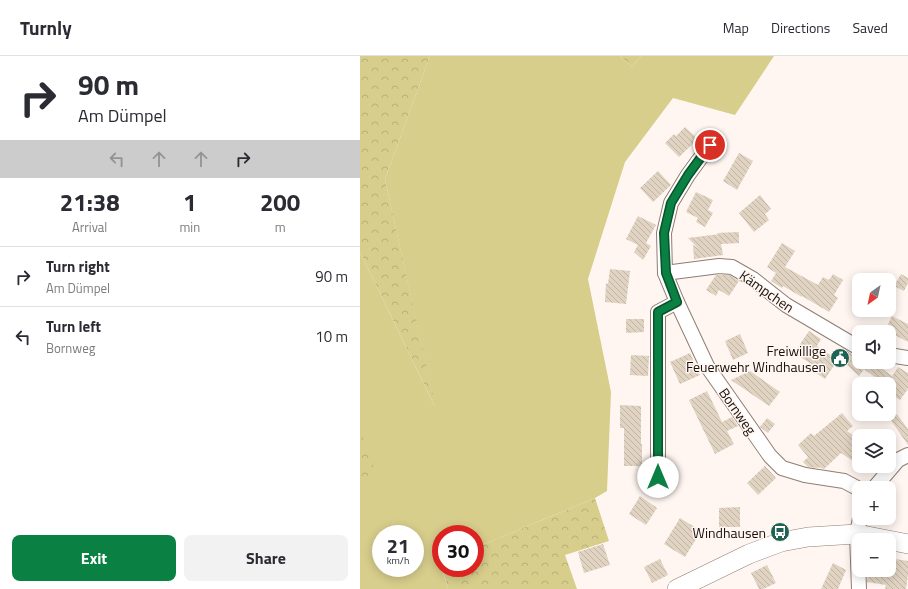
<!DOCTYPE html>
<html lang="en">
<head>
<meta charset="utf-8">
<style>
	body { margin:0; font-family:"Titillium Web",sans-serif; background:#f2f2f3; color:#2b2b33; height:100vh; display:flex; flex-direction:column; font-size:15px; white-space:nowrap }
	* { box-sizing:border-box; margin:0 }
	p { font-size:13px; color:#7c7c81 }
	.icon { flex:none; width:22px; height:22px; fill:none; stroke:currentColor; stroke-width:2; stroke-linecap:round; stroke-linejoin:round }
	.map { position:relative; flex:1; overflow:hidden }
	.details { display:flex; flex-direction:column; background:#fff; width:360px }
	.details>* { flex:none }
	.banner { background:#fff; color:#2b2b33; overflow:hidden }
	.needle { width:26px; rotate:213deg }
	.tools { position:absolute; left:492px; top:217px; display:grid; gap:8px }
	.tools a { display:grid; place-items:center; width:44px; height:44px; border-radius:8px; background:#fff; box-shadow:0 2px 10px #0003; font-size:20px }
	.speed { position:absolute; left:12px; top:469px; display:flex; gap:8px; font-size:20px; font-weight:700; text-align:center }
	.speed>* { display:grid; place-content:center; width:52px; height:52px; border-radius:50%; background:#fff; box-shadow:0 2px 10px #0003; line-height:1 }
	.speed small { font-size:10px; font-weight:400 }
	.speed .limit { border:6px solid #d22; background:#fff; color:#111 }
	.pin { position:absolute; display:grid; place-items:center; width:34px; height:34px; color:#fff; margin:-17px; border:2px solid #fff; border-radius:50%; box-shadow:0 1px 4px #0007 }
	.me { position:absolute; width:44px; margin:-22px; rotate:0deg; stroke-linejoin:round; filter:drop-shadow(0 0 3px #0008) }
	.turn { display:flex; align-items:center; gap:14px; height:84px; padding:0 12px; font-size:18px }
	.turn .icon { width:52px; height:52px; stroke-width:2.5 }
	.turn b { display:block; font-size:28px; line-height:34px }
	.lanes { display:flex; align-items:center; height:38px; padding:0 12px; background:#0003; justify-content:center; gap:20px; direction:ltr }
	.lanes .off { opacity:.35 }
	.eta { display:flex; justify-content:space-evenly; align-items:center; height:68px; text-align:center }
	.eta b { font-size:24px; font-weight:700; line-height:28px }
	.button { display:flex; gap:8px; margin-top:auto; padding:8px 12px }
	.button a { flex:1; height:46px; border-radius:8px; background:#0b8043; color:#fff; font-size:16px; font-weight:700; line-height:46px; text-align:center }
	.button a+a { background:#f2f2f3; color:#2b2b33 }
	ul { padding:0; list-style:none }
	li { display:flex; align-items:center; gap:12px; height:60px; padding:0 12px; border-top:1px solid #e1e1e2 }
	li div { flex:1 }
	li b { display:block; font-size:15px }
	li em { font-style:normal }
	header { display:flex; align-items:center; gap:24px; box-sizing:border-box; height:56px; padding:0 20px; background:#fff; border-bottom:1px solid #e1e1e2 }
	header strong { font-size:19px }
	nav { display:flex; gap:22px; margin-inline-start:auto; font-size:14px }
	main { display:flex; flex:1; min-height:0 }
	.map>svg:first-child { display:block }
	.green { fill:#d7ce8c; fill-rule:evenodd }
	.forest { fill:url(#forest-crowns) }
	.building { fill:url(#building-back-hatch) }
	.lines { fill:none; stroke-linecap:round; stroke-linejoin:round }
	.street-casing { stroke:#907d72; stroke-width:16 }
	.secondary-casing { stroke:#907d72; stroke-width:20 }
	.street { stroke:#fff; stroke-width:14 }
	.secondary { stroke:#fff; stroke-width:19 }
	.route-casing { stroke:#07532c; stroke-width:10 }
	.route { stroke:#0b8043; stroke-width:7 }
	.labels { text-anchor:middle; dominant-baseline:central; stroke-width:3; stroke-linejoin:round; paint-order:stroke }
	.street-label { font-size:14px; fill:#17100c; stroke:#fff6f1 }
	.poi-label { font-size:14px; fill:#17100c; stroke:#fff6f1; text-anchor:end }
</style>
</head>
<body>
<header>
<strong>Turnly</strong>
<nav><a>Map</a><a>Directions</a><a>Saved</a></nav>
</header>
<main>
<section class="details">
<div class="banner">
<div class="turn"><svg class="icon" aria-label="right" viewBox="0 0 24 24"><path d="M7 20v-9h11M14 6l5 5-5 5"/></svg><div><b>90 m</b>Am Dümpel</div></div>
<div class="lanes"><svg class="icon off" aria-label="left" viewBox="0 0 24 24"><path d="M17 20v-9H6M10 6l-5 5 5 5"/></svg><svg class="icon off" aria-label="ahead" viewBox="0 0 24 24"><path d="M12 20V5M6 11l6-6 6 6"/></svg><svg class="icon off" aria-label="ahead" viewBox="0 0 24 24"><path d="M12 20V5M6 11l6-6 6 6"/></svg><svg class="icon" aria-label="right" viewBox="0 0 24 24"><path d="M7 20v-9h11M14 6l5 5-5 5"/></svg></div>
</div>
<div class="eta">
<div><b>21:38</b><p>Arrival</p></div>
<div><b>1</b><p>min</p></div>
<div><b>200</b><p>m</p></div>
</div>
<ul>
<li><svg class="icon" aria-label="right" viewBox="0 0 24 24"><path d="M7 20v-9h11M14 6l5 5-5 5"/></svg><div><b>Turn right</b><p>Am Dümpel</p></div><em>90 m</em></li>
<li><svg class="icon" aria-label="left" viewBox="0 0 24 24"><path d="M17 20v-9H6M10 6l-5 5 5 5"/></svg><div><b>Turn left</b><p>Bornweg</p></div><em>10 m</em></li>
</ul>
<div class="button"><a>Exit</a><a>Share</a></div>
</section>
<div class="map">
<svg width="548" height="533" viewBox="0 0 548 533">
	<defs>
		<pattern id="forest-crowns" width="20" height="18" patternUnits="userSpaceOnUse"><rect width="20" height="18" fill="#d7ce8c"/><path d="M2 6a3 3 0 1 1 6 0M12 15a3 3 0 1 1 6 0" fill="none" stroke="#b8b078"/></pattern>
		<pattern id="building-back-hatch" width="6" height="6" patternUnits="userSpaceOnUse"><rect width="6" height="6" fill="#e1d3c1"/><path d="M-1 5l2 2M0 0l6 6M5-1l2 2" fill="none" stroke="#c0b4a5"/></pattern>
	</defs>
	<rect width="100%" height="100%" fill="#fff6f1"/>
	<path class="green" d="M70,0H260L272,11L281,0H414L375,59L313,42L265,106L228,223L251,336L247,435L235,442L115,492V478H81L80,507L88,533H0V196L75,351L25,123ZM21,478H55V512H21Z"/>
	<g class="forest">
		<path d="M0,0H70L25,123L76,353L0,196Z"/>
		<path d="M260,0H281L272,11Z"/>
		<path d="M2,378L16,417L0,424V379Z"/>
		<path d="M235,442L249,485L205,499L217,533H88L82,512H115V492Z"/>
	</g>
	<g class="building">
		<path d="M325,71L338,83L319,101L305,87L314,78L316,80Z"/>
		<path d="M379,97L393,105L377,134L363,125Z"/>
		<path d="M298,115L311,129L293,146L280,132Z"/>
		<path d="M336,136L353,144L348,154L353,157L345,171L336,166L338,162L326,156Z"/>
		<path d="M400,139L411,153L405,158L409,164L394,176L379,157Z"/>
		<path d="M278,160L296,169L286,187L291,190L283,204L274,196L278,189L266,183Z"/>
		<path d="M379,176V187L361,188L363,199L334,203L333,189L338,192L328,182L360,178L356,177Z"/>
		<path d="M422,187L435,195L425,211L458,229L463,221L469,224L473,218L483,224L474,239L478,242L469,256L442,240V241L423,230L422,232L411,225L416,217L407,211Z"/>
		<path d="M250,213L270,215L266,248L245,246L246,227L248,228Z"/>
		<path d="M541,218L548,222V227L544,235L534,230Z"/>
		<path d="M356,219H369L379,225L369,240L359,234L356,240L346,234Z"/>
		<path d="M532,260L548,268V286L525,274Z"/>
		<path d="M266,263H284V276L266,277Z"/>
		<path d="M449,275L461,283L457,290L475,302L483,292L499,303V306H513L532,320L538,311L548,317V333L540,344L529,337V328H524L504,313L499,320L486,308L484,311L477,305L465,323L456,317L459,313L434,297Z"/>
		<path d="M380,278L388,297L373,304L365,285Z"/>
		<path d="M330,297L340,319L320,328L310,306Z"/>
		<path d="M271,299L289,300L288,320L270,319Z"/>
		<path d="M390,315L420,336L409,350L371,324Z"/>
		<path d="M347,335L362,366L372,361L378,370L367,375L374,388L355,398L329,344Z"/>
		<path d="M260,349L281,350V388H282V410H264V372H260Z"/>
		<path d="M482,357L493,370L487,375L499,383V409L481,397L464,413L458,411L457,412L448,411L443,406L448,401L438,389L451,377L454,380Z"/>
		<path d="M537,358L548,373V389L530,363Z"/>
		<path d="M407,362L415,368L408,377L400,371Z"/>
		<path d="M405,410L416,422L398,439L387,427Z"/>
		<path d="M280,440L297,452L286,469L269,458Z"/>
		<path d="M380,451V471H359V452Z"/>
		<path d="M320,462L341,475L325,501L304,488Z"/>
		<path d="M243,488L250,509L224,517L218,496Z"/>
		<path d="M529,502L548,505V519L546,533H525L526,529L507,526L508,514H529Z"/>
		<path d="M300,503L308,519L292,527L284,511Z"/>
		<path d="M473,507L486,514L478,533H461Z"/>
		<path d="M407,509L416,527L403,533H399L391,517Z"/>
	</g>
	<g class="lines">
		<g class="street-casing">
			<g id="street">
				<path d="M350,89L328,119L311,147L304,177L305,217L317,246L347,310L410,400L422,412L445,419L484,425L499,433"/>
				<path d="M305,217L359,210L372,211L393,223L426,249L499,292"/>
				<path d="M529,299L548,302"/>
				<path d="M298,421V256L317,246"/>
				<path d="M514,432L538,404L548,399"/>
				<path d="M499,533L497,478L500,462"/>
			</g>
		</g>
		<g class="secondary-casing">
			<path id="secondary" d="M317,533L389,498L421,486L448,481L497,478L548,488"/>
		</g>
		<use href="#street" class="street"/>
		<use href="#secondary" class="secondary"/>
	</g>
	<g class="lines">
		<g class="route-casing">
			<path id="route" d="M298,421V256L317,246L306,217L304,177L311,147L328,119L350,89"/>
		</g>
		<use href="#route" class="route"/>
	</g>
	<defs>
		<g id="civic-disc" transform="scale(1)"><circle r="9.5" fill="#1f6354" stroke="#fff6f1"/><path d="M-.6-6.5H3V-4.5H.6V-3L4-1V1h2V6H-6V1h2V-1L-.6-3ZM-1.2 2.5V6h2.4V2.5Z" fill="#fff"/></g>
		<g id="bus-disc" transform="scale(1)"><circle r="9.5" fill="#1f6354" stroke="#fff6f1"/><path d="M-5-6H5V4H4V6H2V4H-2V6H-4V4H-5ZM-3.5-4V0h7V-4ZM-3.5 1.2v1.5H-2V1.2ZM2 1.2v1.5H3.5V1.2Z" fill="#fff"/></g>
	</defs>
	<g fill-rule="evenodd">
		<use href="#civic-disc" x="480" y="302"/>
		<use href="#bus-disc" x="420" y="476"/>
	</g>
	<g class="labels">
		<g class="street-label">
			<text transform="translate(407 235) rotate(35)">Kämpchen</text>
			<text transform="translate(378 355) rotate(55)">Bornweg</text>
		</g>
		<g class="poi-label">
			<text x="466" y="294">Freiwillige<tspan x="466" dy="16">Feuerwehr Windhausen</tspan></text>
			<text x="406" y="476">Windhausen</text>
		</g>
	</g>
</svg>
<div class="tools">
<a><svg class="needle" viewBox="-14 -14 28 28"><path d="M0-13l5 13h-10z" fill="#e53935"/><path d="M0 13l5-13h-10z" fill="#7c7c81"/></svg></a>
<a><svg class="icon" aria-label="sound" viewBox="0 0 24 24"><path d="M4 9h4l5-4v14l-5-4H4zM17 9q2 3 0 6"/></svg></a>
<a><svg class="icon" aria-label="search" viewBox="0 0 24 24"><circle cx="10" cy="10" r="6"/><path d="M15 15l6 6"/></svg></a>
<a><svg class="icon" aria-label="layers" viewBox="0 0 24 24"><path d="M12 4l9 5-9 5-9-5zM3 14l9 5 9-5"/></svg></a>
<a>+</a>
<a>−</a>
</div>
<div class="speed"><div>21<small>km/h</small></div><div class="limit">30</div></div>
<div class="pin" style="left:350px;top:89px;background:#d93025"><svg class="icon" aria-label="arrive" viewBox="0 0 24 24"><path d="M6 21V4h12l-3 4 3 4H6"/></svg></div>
<svg class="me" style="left:298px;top:421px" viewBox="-20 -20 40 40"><circle r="19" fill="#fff"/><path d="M0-13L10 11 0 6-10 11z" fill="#0b8043"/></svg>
</div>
</main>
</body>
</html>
